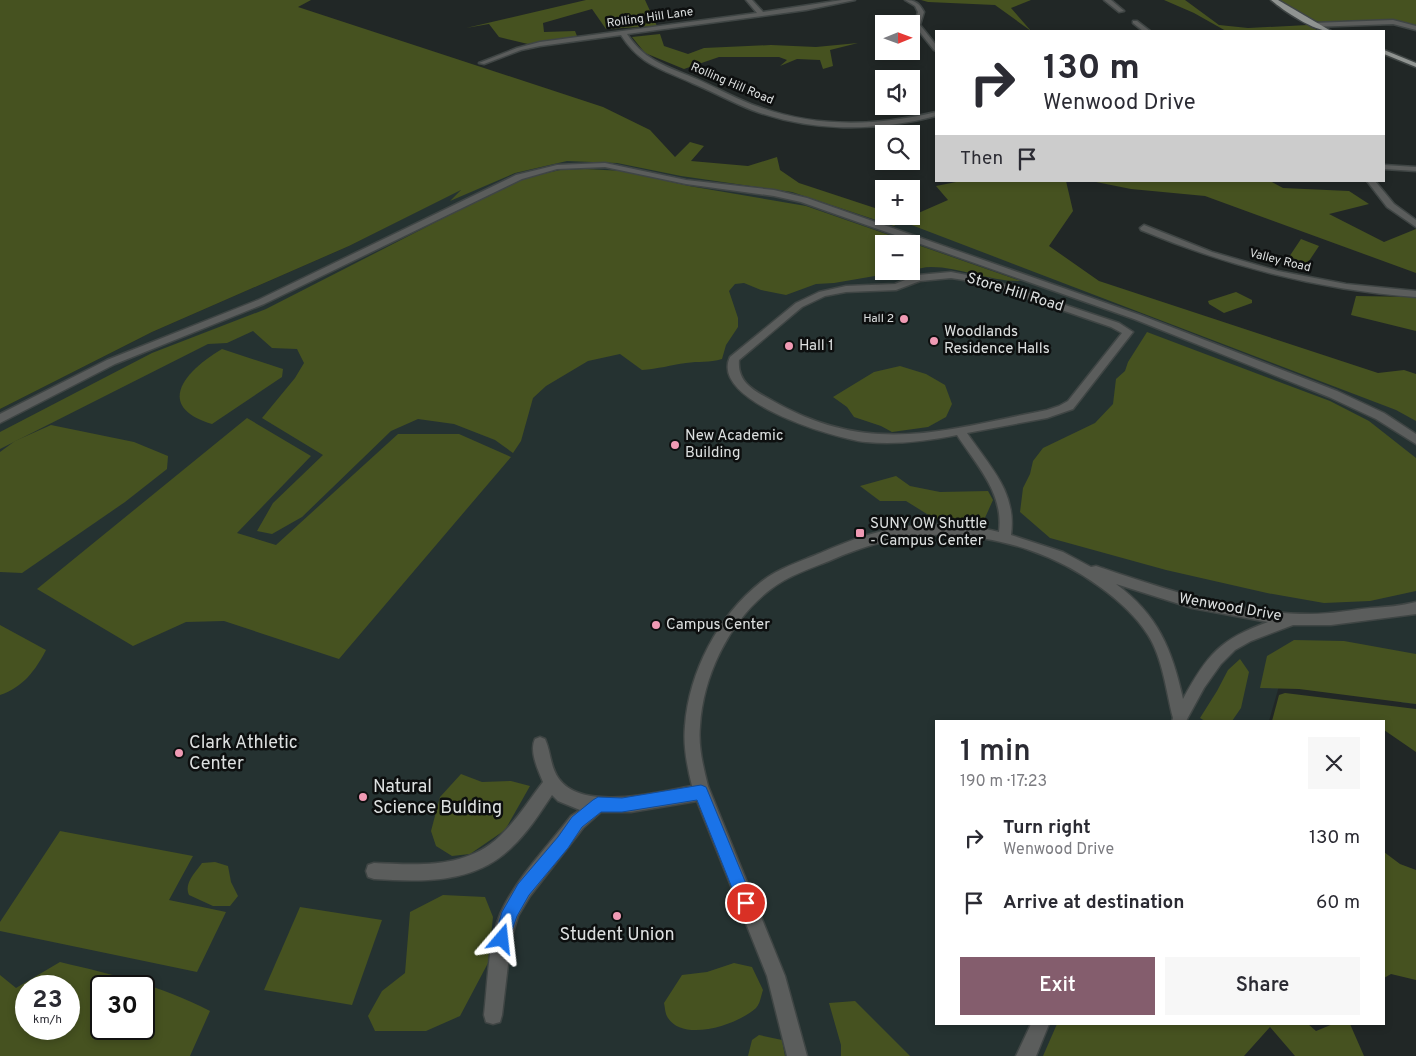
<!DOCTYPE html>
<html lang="en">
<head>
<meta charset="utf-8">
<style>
	body { margin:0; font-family:Overpass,sans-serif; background:#f7f7f7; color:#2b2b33; height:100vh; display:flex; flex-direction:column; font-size:19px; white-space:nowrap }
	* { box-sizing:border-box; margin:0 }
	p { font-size:16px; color:#7c7c81 }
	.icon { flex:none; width:28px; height:28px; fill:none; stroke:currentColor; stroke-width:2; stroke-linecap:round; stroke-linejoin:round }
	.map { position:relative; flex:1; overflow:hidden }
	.panel { position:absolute; left:935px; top:720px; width:450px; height:305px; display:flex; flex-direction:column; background:#fff; border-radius:0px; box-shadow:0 2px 8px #0003 }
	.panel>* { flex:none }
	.banner { position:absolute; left:935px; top:30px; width:450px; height:152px; border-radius:0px; box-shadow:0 2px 8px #0003; background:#fff; color:#2b2b33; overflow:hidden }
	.needle { width:32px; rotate:89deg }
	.fabs { position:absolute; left:875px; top:15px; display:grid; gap:10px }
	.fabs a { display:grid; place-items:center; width:45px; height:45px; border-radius:0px; background:#fff; box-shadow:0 2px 8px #0003; font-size:25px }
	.speed { position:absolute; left:15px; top:975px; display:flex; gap:10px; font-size:25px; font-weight:700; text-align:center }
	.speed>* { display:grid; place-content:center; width:65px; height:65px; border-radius:50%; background:#fff; box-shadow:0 2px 8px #0003; line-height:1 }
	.speed small { font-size:12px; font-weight:400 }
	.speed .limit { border:2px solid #111; border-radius:8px; background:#fff; color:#111 }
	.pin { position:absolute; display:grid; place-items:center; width:42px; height:42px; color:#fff; margin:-21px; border:2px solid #fff; border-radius:50%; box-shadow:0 1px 5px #0007 }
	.me { position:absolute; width:55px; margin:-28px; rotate:17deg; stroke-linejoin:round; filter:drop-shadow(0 0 4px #0008) }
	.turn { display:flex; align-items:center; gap:18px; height:105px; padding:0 25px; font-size:22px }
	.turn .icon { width:65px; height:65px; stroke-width:2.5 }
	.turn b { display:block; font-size:35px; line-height:42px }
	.then { display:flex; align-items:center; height:48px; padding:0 25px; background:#0003; gap:10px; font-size:19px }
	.round { display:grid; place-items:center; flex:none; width:52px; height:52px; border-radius:0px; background:#f7f7f7 }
	.head { display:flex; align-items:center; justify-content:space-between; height:85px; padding:0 25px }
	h1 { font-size:30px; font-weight:600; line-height:38px }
	.button { display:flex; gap:10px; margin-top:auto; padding:10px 25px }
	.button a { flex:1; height:58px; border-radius:0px; background:#845d6d; color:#fff; font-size:20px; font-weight:600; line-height:58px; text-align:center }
	.button a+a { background:#f7f7f7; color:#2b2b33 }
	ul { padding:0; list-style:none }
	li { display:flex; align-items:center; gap:15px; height:65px; padding:0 25px }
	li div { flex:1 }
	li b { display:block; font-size:19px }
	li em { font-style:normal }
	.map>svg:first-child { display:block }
	.built { fill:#253231; fill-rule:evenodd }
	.green { fill:#465220; fill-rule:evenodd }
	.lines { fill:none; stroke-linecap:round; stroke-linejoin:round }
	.minor-casing { stroke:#3f4544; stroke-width:3 }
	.major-casing { stroke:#3f4544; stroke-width:3 }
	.minor { fill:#5b5d5c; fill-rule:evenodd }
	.major { fill:#909491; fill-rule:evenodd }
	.route { fill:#1a73e8; stroke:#114b97 }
	.poi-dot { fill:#f09ab4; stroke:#0d0f0f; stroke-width:2 }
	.labels { text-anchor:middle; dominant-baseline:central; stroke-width:5; stroke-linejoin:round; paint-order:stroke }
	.far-street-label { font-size:12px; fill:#dde0e0; stroke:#0d0f0f }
	.far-poi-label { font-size:12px; fill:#dde0e0; stroke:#0d0f0f; text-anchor:end }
	.street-label { font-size:15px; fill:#dde0e0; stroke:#0d0f0f }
	.poi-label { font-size:15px; fill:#dde0e0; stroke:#0d0f0f; text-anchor:start }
	.near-poi-label { font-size:18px; fill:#dde0e0; stroke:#0d0f0f; text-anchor:start }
</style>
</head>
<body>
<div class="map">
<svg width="1416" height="1056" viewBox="0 0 1416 1056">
	<rect width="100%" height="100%" fill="#212726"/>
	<path class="built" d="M607,111L674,161L884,216H894L1416,392V704L1403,703L1288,655L1269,721H936V1024H1179L1169,1056H0V409L152,332L349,246L470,185ZM884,244H911V271H884ZM26,986H69V1029H26ZM101,986H144V1029H101Z"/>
	<g class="green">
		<path d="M0,0H311L298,7L603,107L650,130L675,157L690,142L704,146L691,161L748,166L777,157L780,170L799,183L884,211V216H900L907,218L948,200L936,186L961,181H1066L1073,211L1049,246L1099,281L1378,373L1404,370L1416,374V421L1396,410L901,221L894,226L792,192L681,176L617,163L567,161L515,173L450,201L461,190L349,246L152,332L0,409Z"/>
		<path d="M586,0H645L657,26L606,29L592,9L543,23L544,32L575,31L577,36L528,44L499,37L489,24L466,28Z"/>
		<path d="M921,0H1031L1011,8L1031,31L995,5L928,2Z"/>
		<path d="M1164,0H1185L1219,25L1248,28L1308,25L1317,30L1226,31L1194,13Z"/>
		<path d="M1280,0H1416V27C1384,17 1352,21 1319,22L1312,20Z"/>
		<path d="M660,34L664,46L688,54L704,48L771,45L816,47L858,43L830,50L833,66L823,69L820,60L797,59L780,66L787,60L779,57H719L684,69L645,53L632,37Z"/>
		<path d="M585,169L624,171L689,186L806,206L1021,281C990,282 961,267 931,267C924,267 918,269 911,270V244H884V271H904L834,283L816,284L786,295L761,290L744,283L735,284L729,291L738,318V327L726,345L722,359C709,363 699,361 686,363C671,365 658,369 642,370L620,354L588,361L546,386L533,398L521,441L513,453L495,440L454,424L418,419L391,431L302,517L272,534L257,531L273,503L323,455L262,418L295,378L304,363L297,349L272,348L253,331L227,343L208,344L0,449V432L152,353L266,309L520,179L560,170Z"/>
		<path d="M1091,181H1270L1283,188L1349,191L1369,204L1329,214L1384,242L1416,229V273L1205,196L1131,189Z"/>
		<path d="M1301,239L1319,246L1307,264L1289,257Z"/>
		<path d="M1236,292L1252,300V303L1224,313L1209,304L1208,301Z"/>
		<path d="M1356,296L1416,297V331L1351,315Z"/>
		<path d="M1147,332L1330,401L1369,421L1416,458V591L1370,601L1324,603L1267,593L1166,570L1050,538L1020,512L1023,488L1030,474L1033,461L1043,448L1095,423L1113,404L1116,379L1125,371L1128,362Z"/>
		<path d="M222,349L283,369L282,377L212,424C153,406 186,370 222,349Z"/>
		<path d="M900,366L926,374L945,385L952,404L946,417L928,427L892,432L881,426L854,417L847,407L833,397L874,372Z"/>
		<path d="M247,418L311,456L237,533L276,545L398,434H459L511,457L339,659L224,621L186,622L133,646L37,589Z"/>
		<path d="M51,425L134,442L168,456L167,469L125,502L22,573L0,572V452L15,441Z"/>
		<path d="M896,476L910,486L940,492L988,491L993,500L984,520L948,522L935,519L906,501H880L860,486Z"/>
		<path d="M0,625L46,650C35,671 23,687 0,695Z"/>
		<path d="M1294,640L1344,641L1416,654V704L1299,689L1260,688L1267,656Z"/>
		<path d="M1240,659L1249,672L1241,708L1232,721H1205L1200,718L1217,691L1228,670Z"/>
		<path d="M1285,693L1416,709V752L1384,730V721H1272L1279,695Z"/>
		<path d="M461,774L482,782L511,781L530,786L505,830L470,854L452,856L436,846L431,831L440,797Z"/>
		<path d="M60,831L193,856L169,900L226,912L197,972L0,931V922Z"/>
		<path d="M1384,852L1400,864L1416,870V980L1391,974L1384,978Z"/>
		<path d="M215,862L228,866L231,882L238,896L230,906H213L189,895C184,883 195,873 202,863Z"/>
		<path d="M443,895L485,897L493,917L488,963L460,1016L426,1031H375L368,1016L382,991L405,973L410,912Z"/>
		<path d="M300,907L382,920L352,1005L264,990Z"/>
		<path d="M60,962C114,975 160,985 210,1011L190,1056H0V975L16,988ZM26,986H69V1029H26ZM101,986H144V1029H101Z"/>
		<path d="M734,963L752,967L763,990C761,996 760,1004 756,1008C739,1024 684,1043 668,1018C665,1014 665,1007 664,1003L682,975L707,972Z"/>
		<path d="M855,1001L910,1056H841V1045L829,1003Z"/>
		<path d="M1057,1024H1308L1316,1031L1333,1024H1350L1364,1056H1295L1270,1027L1244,1056H1043Z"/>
		<path d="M759,1035L782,1040L785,1056H748L752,1040Z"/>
	</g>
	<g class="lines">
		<g class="minor-casing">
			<g id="minor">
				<path d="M746,0H752L763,12L842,0H855L806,10L627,34C646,63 670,67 699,80C719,89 738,100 759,107C816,128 878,126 936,112V116C875,132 811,132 752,110C731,102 712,91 692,83C662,69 640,65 621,35L540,46L521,50L484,64L479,63L517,48L540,42L757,13Z"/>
				<path d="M905,0C915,0 919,3 924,12L920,25L936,45V51L934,50L914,25L918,12L915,6Z"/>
				<path d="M1104,0H1111L1124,11L1119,12Z"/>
				<path d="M1393,20L1416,26V30L1393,24L1313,27L1310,25L1313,23Z"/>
				<path d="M1133,21H1137L1150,31H1143L1133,23Z"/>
				<path d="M605,163L686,180L774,190L807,198L1140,315L1337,391L1384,413L1416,434V444L1376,419L1329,397L1134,319L801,202L774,196L686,184L605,167L557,169L522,179L264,304L115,364L0,423V414L107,360L258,300L516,175L557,165Z"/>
				<path d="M1384,165L1416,167V171L1384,169Z"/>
				<path d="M1367,181H1375L1394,204L1416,220V227L1387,207Z"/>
				<path d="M1144,225L1212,252L1278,271L1346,284L1416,291V297C1320,290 1230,267 1141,230L1140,228Z"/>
				<path d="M951,272L988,279L1119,323L1133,332L1073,409L1047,418L967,433C990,467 1017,492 1011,535L1063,552L1091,567L1096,566C1165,589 1236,614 1310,614C1331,614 1351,610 1371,608C1386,607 1401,606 1416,602V614L1331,625H1293L1251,641L1235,650L1221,664L1204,688L1186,721H1172L1173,718C1166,691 1163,659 1148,635C1136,616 1118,600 1100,587C1057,555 1003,537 949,535C906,533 868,544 829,561C809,569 788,576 771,589C730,620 703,675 700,726C698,746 703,766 708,786L785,976L807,1056H787L767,976L697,801L631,812H601L583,828L530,896L518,916L511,939L502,1015L500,1022L493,1024L486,1022L484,1015C488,982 488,935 504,906C521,873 549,845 571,816L580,810L558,801L552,795C540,813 528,832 512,847C475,884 423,882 374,879L368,877L366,871L368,865L374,863C418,865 466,869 500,836C517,820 529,800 543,782C538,770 529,751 535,739L540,737L545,739C551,752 550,767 559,779C583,812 658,792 692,786C687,766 683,746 685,726C689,672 718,616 761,582C777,569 799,562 818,554C837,546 855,538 875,533C914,522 959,522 999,532C1004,493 977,466 957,435C927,441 896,445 866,442C836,439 709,401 730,357L796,303L819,292L846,286L895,284L918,275ZM951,278L983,283L1111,327L1122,333L1068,401L1059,406L1047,410C944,430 871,457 773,401C755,391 737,383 739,360L802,307L825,296L846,292L896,290L920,281ZM1116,584L1192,608L1268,622C1220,639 1207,655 1183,699C1172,649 1158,615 1116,584Z"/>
				<path d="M1031,1024H1049L1036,1056H1016Z"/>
			</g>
		</g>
		<g class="major-casing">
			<g id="major">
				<path d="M1271,0H1278L1331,31C1315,32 1284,11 1271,0Z"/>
				<path d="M1384,50L1416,63V67L1384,54Z"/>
			</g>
		</g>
		<use href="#minor" class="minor"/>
		<use href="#major" class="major"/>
	</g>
	<path class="route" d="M701,785L706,787L754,903L751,908L746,911L740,908L697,800L622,812H601L582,827L568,848L529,895L517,916L507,945L502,947L496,945L494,939L502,912L518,884L558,837L572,817L593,800L598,797L622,798Z"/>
	<g class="poi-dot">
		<circle cx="904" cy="319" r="5"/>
		<circle cx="934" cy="341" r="5"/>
		<circle cx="789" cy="346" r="5"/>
		<circle cx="675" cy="445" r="5"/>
		<rect x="855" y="528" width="10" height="10" rx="2.5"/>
		<circle cx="656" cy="625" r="5"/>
		<circle cx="179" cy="753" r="5"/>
		<circle cx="363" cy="797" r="5"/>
		<circle cx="617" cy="916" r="5"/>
	</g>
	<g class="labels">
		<g class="far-street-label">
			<text transform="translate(650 18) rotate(-8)">Rolling Hill Lane</text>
			<text transform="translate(732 84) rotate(23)">Rolling Hill Road</text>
			<text transform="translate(1280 261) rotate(14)">Valley Road</text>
		</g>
		<g class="far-poi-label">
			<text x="894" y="319">Hall 2</text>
		</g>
		<g class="street-label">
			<text transform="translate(1015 293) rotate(17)">Store Hill Road</text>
			<text transform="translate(1230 608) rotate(10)">Wenwood Drive</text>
		</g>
		<g class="poi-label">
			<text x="944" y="332">Woodlands<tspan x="944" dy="17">Residence Halls</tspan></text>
			<text x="799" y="346">Hall 1</text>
			<text x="685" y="436">New Academic<tspan x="685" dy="17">Building</tspan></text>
			<text x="870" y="524">SUNY OW Shuttle<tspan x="870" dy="17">- Campus Center</tspan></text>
			<text x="666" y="625">Campus Center</text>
		</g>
		<g class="near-poi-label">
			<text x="189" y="743">Clark Athletic<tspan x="189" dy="21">Center</tspan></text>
			<text x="373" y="787">Natural<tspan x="373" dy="21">Science Bulding</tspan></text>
			<text x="617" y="935" text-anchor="middle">Student Union</text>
		</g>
	</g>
</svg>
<div class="fabs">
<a><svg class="needle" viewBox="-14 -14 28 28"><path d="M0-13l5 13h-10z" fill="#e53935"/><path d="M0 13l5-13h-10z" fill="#7c7c81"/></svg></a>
<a><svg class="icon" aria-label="sound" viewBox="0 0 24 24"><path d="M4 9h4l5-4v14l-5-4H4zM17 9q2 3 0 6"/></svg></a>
<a><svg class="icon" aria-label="search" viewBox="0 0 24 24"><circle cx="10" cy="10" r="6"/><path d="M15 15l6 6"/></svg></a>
<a>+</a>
<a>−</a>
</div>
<div class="speed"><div>23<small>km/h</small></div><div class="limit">30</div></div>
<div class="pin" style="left:746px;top:903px;background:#d93025"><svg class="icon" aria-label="arrive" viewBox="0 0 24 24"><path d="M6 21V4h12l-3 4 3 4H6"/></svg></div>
<svg class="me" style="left:502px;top:939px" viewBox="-20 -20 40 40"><path d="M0-17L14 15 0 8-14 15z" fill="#1a73e8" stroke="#fff" stroke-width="4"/></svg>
<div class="banner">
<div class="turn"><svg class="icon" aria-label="right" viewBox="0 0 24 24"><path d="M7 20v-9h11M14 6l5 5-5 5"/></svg><div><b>130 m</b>Wenwood Drive</div></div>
<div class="then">Then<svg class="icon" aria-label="arrive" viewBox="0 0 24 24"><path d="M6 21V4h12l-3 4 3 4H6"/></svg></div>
</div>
<section class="panel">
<div class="head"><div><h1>1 min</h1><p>190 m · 17:23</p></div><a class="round"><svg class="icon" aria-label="close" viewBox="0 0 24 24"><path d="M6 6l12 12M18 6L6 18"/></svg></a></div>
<ul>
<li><svg class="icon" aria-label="right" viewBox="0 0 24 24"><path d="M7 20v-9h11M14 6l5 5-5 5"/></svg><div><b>Turn right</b><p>Wenwood Drive</p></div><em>130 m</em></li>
<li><svg class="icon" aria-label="arrive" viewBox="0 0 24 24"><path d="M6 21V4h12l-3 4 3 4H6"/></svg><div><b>Arrive at destination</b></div><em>60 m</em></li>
</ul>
<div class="button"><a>Exit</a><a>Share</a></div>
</section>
</div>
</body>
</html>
